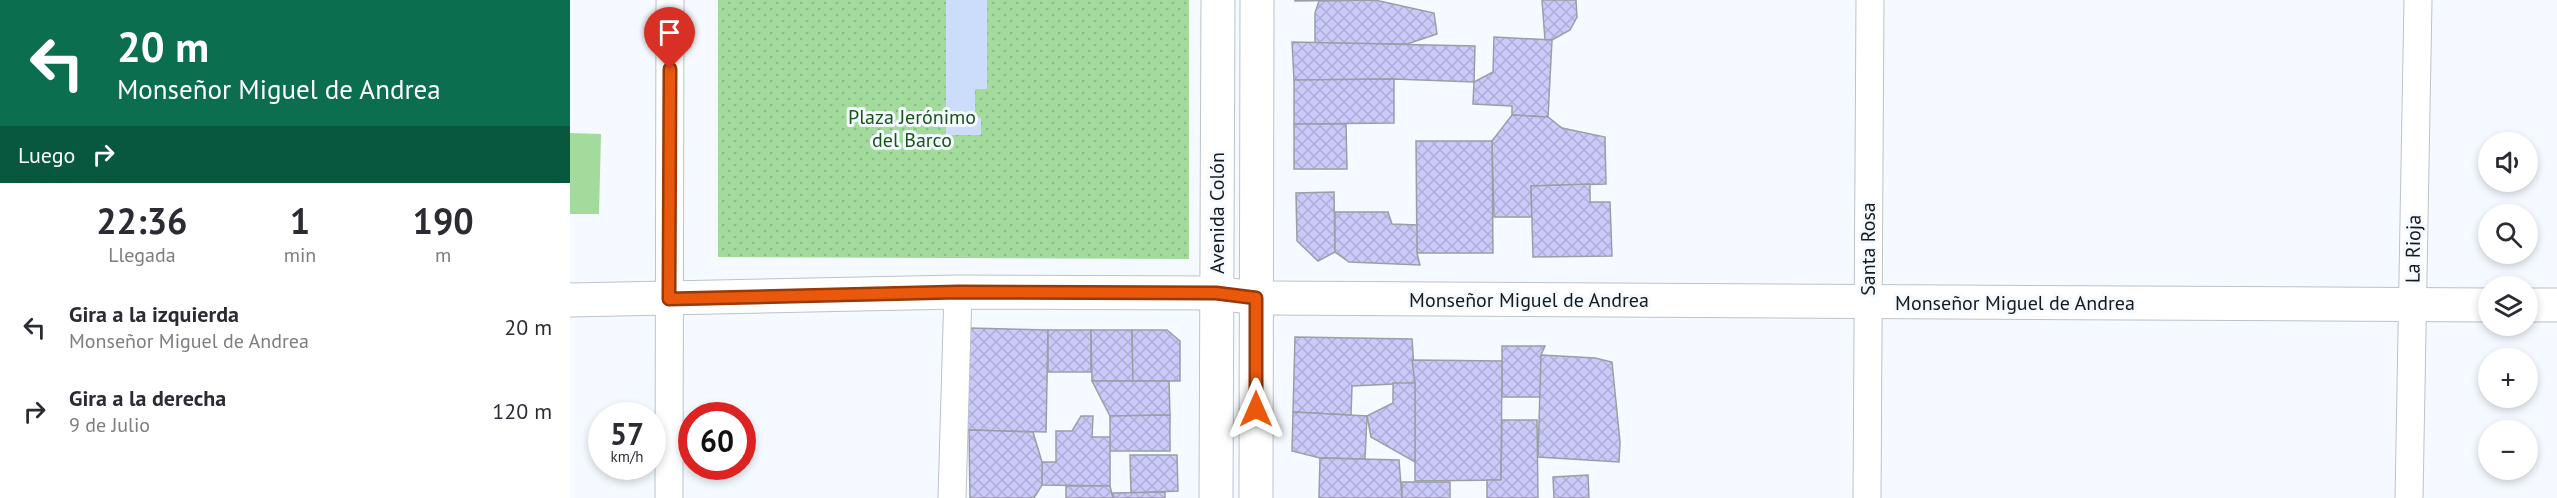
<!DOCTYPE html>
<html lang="es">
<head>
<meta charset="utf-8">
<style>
	body { margin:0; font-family:"PT Sans",sans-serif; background:#f7f7f7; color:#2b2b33; height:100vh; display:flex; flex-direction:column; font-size:22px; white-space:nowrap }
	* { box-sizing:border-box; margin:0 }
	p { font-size:20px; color:#7c7c81 }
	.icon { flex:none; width:33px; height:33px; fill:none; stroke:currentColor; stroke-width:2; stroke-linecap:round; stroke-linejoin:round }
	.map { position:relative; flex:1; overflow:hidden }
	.side { display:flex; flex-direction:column; background:#fff; width:570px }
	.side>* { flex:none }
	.banner { background:#0b6e4f; color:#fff; overflow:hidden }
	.tools { position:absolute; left:1908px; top:132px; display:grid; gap:12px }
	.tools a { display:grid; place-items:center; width:60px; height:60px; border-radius:50%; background:#fff; box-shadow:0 3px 9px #0003; font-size:30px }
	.speed { position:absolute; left:18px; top:402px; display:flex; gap:12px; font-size:30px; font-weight:700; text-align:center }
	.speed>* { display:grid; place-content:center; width:78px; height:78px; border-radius:50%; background:#fff; box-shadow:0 3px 9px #0003; line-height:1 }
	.speed small { font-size:15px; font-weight:400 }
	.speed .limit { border:9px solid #d22; background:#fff; color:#111 }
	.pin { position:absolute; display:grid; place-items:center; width:51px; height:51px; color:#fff; margin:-62px -26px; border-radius:50% 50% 50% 0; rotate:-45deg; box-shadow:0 0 6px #0007 }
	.pin .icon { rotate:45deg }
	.me { position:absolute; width:66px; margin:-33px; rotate:0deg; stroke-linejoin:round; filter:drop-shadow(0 0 4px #0008) }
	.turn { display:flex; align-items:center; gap:21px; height:126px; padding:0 18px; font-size:27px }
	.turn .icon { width:78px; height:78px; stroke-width:2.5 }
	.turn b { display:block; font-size:42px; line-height:51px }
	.then { display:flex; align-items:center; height:57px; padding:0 18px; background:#0003; gap:12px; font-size:22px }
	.eta { display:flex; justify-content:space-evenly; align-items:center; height:102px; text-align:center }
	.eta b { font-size:36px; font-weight:600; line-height:42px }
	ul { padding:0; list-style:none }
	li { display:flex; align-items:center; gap:18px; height:84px; padding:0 18px }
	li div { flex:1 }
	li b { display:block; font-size:22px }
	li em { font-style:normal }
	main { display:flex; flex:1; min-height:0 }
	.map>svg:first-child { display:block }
	.park { fill:url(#park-dots) }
	.pitch { fill:#a2db9c }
	.water { fill:#ccddfb }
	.building { fill:url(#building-cross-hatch); stroke:#9d9da5; stroke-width:1.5 }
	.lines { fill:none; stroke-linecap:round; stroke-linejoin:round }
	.street-casing { stroke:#bcc3c9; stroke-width:29 }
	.secondary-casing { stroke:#bcc3c9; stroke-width:35 }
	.primary-casing { stroke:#bcc3c9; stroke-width:35 }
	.street { stroke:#fff; stroke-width:27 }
	.secondary { stroke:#fff; stroke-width:33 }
	.primary { stroke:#fff; stroke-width:33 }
	.route-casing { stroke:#983908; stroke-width:15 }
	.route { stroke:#ea580c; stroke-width:10 }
	.labels { text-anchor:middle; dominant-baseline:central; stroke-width:6; stroke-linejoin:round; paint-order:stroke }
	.park-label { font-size:20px; fill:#185514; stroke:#f4faff }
	.street-label { font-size:20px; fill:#16181a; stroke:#f4faff }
</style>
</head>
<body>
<main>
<section class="side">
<div class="banner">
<div class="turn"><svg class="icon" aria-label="left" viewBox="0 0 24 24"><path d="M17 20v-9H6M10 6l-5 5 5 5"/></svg><div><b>20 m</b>Monseñor Miguel de Andrea</div></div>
<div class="then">Luego<svg class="icon" aria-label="right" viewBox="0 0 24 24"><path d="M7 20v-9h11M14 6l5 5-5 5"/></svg></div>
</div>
<div class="eta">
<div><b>22:36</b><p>Llegada</p></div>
<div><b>1</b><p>min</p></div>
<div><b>190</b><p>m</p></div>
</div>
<ul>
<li><svg class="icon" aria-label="left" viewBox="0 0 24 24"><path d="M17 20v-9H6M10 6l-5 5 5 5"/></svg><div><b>Gira a la izquierda</b><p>Monseñor Miguel de Andrea</p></div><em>20 m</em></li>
<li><svg class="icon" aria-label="right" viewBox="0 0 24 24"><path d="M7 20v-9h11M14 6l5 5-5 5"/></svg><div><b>Gira a la derecha</b><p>9 de Julio</p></div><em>120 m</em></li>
</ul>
</section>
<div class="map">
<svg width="1987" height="498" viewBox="0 0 1987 498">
	<defs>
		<pattern id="park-dots" width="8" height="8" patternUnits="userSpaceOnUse" patternTransform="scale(1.5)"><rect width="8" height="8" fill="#a2db9c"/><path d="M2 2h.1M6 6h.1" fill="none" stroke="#8bbb86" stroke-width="1.8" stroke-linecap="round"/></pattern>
		<pattern id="building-cross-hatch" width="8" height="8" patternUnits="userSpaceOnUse" patternTransform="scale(1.5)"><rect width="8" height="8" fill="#cacafa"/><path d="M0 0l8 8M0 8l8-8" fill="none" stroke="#adadd6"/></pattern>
	</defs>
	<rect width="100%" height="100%" fill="#f4faff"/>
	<path class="park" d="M148,0H619V259L148,257Z"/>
	<path class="pitch" d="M0,133L31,134L29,214H0Z"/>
	<path class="water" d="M376,0H417V89H405V117L411,118V135H376Z"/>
	<g class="building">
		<path d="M725,0H791L725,1Z"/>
		<path d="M805,0L864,13L867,34L837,44L745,43V13L749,1Z"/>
		<path d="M972,0H1006L1007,17L1000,30L982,40H975Z"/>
		<path d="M924,37L982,40L978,117L942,115V106L903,104L904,82L923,72Z"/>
		<path d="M722,42L905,46L904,82L824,79L724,80Z"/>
		<path d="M824,79V123L724,124V80Z"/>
		<path d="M942,115L978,117L992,128L1035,137L1036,184L961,186L962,217H924L922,141Z"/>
		<path d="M724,124H776L777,169H724Z"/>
		<path d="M846,141H922L923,253H847Z"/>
		<path d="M1020,184V202H1040L1042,256L963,257L961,186Z"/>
		<path d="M764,192L765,252L748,261L727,241L726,193Z"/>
		<path d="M765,212H818L822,224L847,225V253L850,265L779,262L765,252Z"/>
		<path d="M399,328L478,330L476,432L399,430L397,433Z"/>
		<rect x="478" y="330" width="43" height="42"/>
		<path d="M521,330H562L563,381H522Z"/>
		<path d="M562,330H597L610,341V381H563Z"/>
		<path d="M725,337L842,339L845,383L782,386L781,415L723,412Z"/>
		<path d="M932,346H975L971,355V397H932Z"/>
		<path d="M971,355L1025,358L1042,362L1050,442L1049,462L968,457Z"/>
		<path d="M842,360L932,361L931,480L845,481V383Z"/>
		<path d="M522,381H599L600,415L540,416Z"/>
		<path d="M823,383H845V462L801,437L797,416L823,403Z"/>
		<path d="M723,412L797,416L795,459L750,458L722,451Z"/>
		<path d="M600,415V451H540V416Z"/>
		<path d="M511,416H523L522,437H540V486L472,485V462H486V431H502Z"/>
		<path d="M932,420H967L968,498H917V480H931Z"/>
		<path d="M399,430L463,432L472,462V485L464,498H400Z"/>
		<path d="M560,455H607L608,491L561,493Z"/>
		<path d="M750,458L829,460L832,498H749Z"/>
		<path d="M1018,475L1019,498H984L983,477Z"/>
		<rect x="832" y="482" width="48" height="16"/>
		<path d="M496,486H540L543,498H496Z"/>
		<path d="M595,492V498H543V493Z"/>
	</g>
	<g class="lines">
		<g class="street-casing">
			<g id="street">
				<path d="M99,498L100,0"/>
				<path d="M382,498L388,292"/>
				<path d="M1297,498L1300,0"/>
				<path d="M1839,498L1848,0"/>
			</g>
		</g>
		<g class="secondary-casing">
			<g id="secondary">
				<path d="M0,300L388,292L646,293L686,298L1918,305"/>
				<path d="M1958,305H1987"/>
			</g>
		</g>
		<g class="primary-casing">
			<g id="primary">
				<path d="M646,498L648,0"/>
				<path d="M686,498L687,0"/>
			</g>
		</g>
		<use href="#street" class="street"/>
		<use href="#secondary" class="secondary"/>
		<use href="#primary" class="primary"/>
	</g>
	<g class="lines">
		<g class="route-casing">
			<path id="route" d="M100,69L99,299L388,292L646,293L686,298V409"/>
		</g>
		<use href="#route" class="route"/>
	</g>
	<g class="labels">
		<g class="park-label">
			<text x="342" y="117">Plaza Jerónimo<tspan x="342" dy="23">del Barco</tspan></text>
		</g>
		<g class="street-label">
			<text transform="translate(647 213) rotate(-90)">Avenida Colón</text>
			<text transform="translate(1298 249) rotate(-90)">Santa Rosa</text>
			<text transform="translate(1843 249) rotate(-89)">La Rioja</text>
			<text x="959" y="300">Monseñor Miguel de Andrea</text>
			<text x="1445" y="303">Monseñor Miguel de Andrea</text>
		</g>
	</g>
</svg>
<div class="tools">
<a><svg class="icon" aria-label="sound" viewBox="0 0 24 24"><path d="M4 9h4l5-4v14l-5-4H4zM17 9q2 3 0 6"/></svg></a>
<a><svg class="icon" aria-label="search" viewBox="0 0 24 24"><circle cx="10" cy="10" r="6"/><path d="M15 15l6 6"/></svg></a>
<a><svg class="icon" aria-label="layers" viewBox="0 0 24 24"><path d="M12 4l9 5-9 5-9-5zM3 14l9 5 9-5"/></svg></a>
<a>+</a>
<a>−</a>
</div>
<div class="speed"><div>57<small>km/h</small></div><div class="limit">60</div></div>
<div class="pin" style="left:100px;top:69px;background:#d93025"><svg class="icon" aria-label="arrive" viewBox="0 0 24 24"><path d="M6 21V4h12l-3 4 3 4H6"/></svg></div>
<svg class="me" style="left:686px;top:409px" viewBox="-20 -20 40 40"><path d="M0-17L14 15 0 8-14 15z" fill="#ea580c" stroke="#fff" stroke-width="4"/></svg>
</div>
</main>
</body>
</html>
